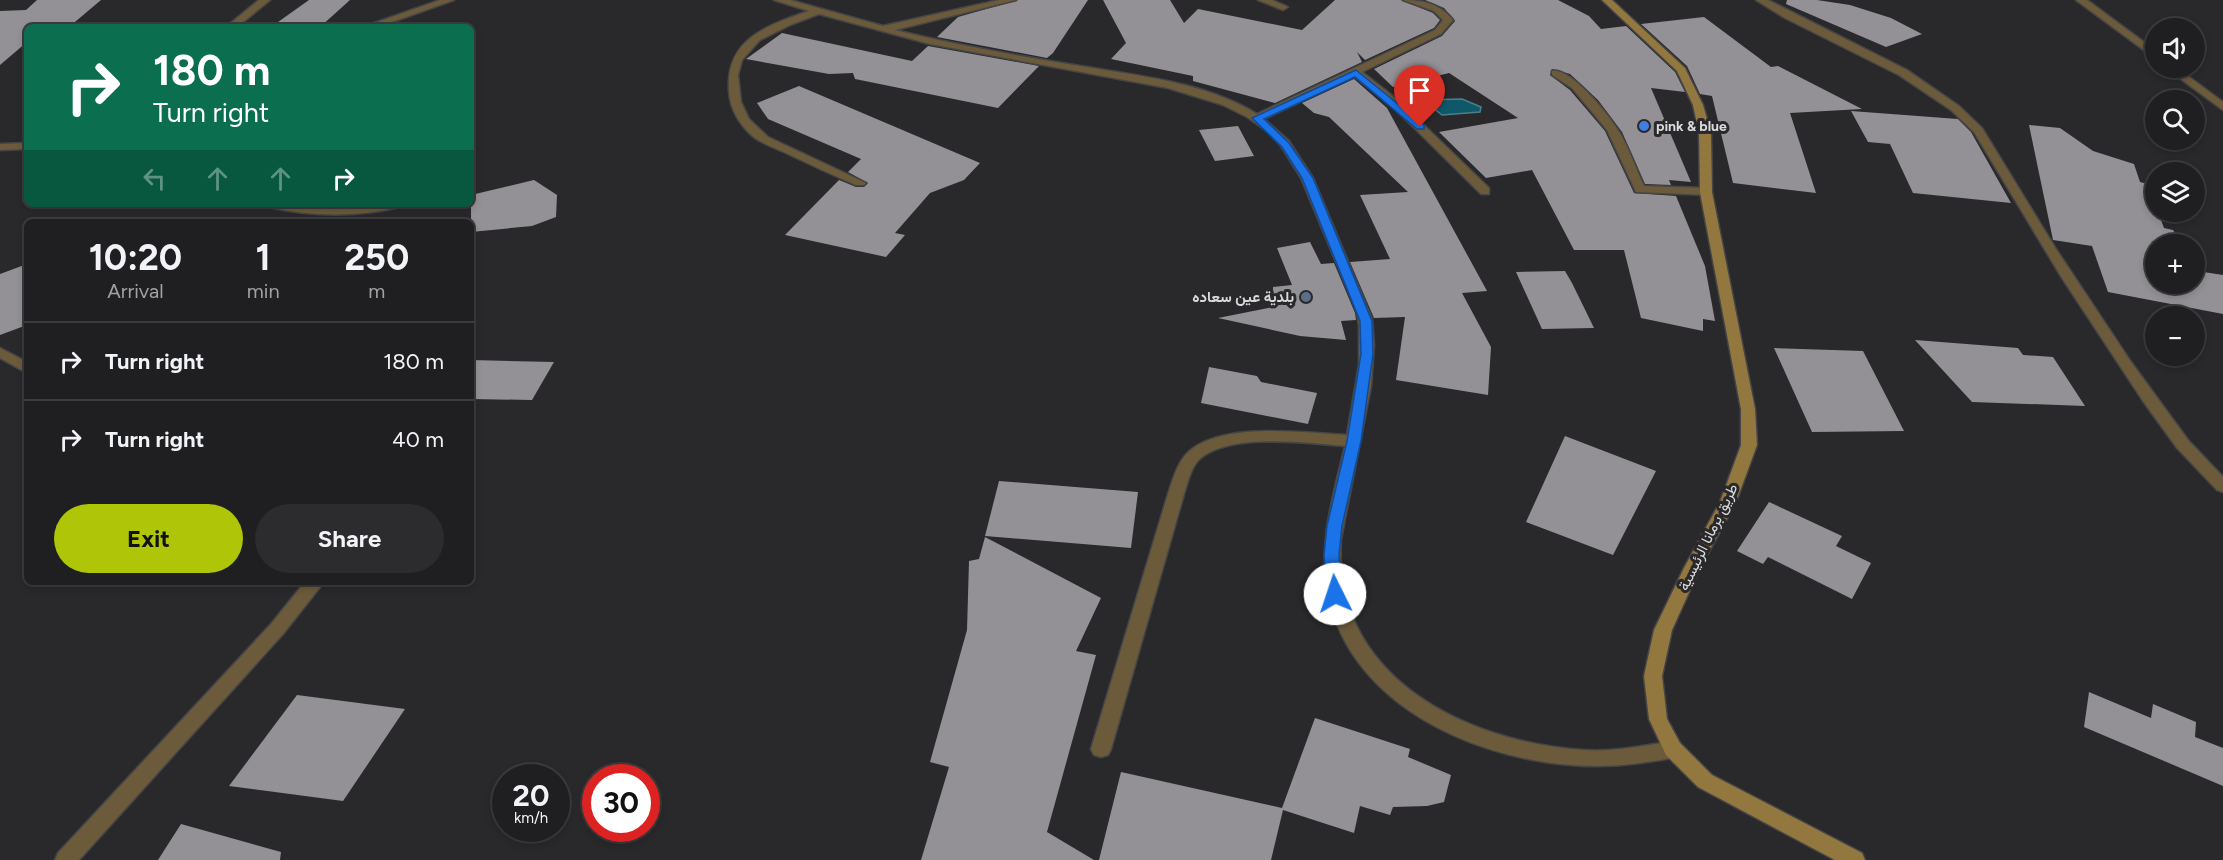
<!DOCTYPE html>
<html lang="en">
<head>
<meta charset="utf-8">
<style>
	body { margin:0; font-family:Figtree,Vazirmatn,sans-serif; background:#2c2b2d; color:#f1f3f6; height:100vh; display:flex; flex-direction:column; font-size:22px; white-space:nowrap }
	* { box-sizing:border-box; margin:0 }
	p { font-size:20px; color:#a1a2a5 }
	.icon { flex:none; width:33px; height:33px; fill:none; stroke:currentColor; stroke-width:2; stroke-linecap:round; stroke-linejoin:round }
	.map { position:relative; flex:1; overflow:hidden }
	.side { position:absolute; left:24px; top:219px; width:450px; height:366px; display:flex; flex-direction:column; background:#1f1e20; border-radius:9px; box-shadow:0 3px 9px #0003,0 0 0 2px #3c3c3e }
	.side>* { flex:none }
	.guide { position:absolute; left:24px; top:24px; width:450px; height:183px; border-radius:9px; box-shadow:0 3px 9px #0003,0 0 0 2px #3c3c3e; background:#0b6e4f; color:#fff; overflow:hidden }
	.controls { position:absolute; left:2145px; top:18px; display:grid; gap:12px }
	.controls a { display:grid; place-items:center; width:60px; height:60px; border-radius:50%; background:#1f1e20; box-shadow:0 3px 9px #0003,0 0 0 2px #3c3c3e; font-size:30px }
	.speed { position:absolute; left:492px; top:764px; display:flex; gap:12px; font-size:30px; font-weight:700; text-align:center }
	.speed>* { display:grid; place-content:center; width:78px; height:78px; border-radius:50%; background:#1f1e20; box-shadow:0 3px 9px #0003,0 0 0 2px #3c3c3e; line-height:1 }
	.speed small { font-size:15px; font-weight:400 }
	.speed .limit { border:9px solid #d22; background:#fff; color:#111 }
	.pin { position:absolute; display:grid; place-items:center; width:51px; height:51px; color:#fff; margin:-62px -26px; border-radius:50% 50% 50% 0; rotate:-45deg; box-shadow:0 0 6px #0007 }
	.pin .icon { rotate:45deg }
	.me { position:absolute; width:66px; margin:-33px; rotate:356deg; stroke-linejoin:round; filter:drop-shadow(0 0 4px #0008) }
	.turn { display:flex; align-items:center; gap:21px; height:126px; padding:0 30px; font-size:27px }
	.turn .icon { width:78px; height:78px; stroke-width:2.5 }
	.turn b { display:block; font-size:42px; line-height:51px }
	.lanes { display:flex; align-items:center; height:57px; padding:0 30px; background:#0003; justify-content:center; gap:30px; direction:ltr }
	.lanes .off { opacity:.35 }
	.eta { display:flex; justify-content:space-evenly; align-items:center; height:102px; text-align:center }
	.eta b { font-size:36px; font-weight:700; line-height:42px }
	.action { display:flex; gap:12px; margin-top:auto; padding:12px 30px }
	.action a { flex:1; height:69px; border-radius:36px; background:#afc507; color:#111; font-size:24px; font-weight:700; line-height:69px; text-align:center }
	.action a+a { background:#2c2b2d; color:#f1f3f6 }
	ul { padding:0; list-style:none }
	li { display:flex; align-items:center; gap:18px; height:78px; padding:0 30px; border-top:2px solid #3c3c3e }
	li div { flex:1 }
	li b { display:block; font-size:22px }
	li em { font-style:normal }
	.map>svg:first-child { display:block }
	.water { fill:#0f586a; stroke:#4c7f8c; stroke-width:1.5 }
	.building { fill:#939195 }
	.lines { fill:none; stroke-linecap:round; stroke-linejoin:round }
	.minor-casing { stroke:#454447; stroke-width:3 }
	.secondary-casing { stroke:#454447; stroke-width:3 }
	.minor { fill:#6c5b3a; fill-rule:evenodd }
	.secondary { fill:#92773f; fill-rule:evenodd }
	.route { fill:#1a73e8; stroke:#114b97; stroke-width:1.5 }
	.shop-dot { fill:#3f7fe0; stroke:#29282b; stroke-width:2 }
	.service-dot { fill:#5c6f8a; stroke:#29282b; stroke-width:2 }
	.labels { text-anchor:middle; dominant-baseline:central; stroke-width:6; stroke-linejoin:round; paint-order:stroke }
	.far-poi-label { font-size:14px; font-weight:bold; fill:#dad9db; stroke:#29282b; text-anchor:start }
	.poi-label { font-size:15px; font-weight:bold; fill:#dad9db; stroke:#29282b; text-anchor:end }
	.street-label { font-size:15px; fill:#dad9db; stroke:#29282b }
</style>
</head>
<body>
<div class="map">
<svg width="2223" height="860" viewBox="0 0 2223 860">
	<rect width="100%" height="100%" fill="#29282b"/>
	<path class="water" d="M1462,99L1481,107L1480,112L1442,115L1423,100Z"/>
	<g class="building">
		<path d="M37,0H101L69,27H27V42L0,65V11L26,10Z"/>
		<path d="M309,0H350L320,27H271Z"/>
		<path d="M1018,0H1088L1053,53L1047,58L937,37L958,17Z"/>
		<path d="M1103,0H1170L1184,23L1198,9L1302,30L1335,0H1401L1433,13L1440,20L1434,28L1365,60L1357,52L1362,62L1275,103L1193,81V76L1111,59L1126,43Z"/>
		<path d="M1425,0H1558L1589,16L1601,29L1626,26L1675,72L1685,92L1651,88L1691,182L1669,180L1671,185L1645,184L1622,132L1598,100L1570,74L1552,69L1550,75L1570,90L1605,131L1634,193L1676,196L1705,266L1715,321L1703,319V331L1641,318L1624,250H1574L1532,170L1486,178L1439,132L1518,118L1449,73L1393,87L1374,69L1442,36L1455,21L1444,8Z"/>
		<path d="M1787,0H1817L1850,5L1891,18L1922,34L1886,47L1786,4Z"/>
		<path d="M1704,17L1771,67L1778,66L1862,109L1790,113L1816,193L1733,183L1712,96L1700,94L1687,66L1641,24Z"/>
		<path d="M782,33L912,61L928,46L1039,66L998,108L855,79L853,73L829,74L746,59Z"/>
		<path d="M1354,79L1387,108L1487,291L1462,293L1491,347L1488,395L1396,380L1405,317L1374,318L1350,262L1390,259L1360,195L1408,192L1329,117L1314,113L1302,103Z"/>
		<path d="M799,86L980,163L964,180L930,193L895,233L905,235L886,257L785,235L839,180L856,187H864L868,183L848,172L861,159L768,119L757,103Z"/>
		<path d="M1851,111L1958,119L1971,132L2011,203L1913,193L1890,144L1868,142Z"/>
		<path d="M2029,125L2060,128L2093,151L2134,164L2140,182L2148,184L2156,212H2158L2164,228L2173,230L2182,244H2156V284H2194V266L2197,271L2223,275V314L2108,292L2092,246L2053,240Z"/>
		<path d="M1238,126L1254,156L1215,161L1199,130Z"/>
		<path d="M534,180L557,195L556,217L532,226L471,232V195Z"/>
		<path d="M1310,242L1321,264L1334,263L1355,313L1356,320L1341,321L1346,340L1300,336L1218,318L1273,307V287L1292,285L1277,248Z"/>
		<path d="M27,264V325L0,335V274Z"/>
		<path d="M1565,271L1572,283L1594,328L1542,329L1516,272Z"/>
		<path d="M1915,340L2018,348L2023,355L2053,357L2085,406L1972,402Z"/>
		<path d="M1774,348L1863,351L1904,431L1812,432Z"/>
		<path d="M471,360L554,362L532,400L471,399Z"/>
		<path d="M1209,367L1257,376L1261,382L1317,393L1308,424L1201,403Z"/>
		<path d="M1565,436L1656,471L1613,555L1526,522Z"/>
		<path d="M999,481L1138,492L1131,548L985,536Z"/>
		<path d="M1769,502L1842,536L1836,546L1871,563L1852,599L1768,557L1763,564L1737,551Z"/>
		<path d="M985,537L1101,598L1076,651L1096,655L1047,832L1094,860H921L949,767L930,762L967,630L969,561L979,559Z"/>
		<path d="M2089,692L2151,718L2153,704L2196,722L2195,737L2223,748V786L2084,727Z"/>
		<path d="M297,695L405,709L343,801L229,786Z"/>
		<path d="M1315,718L1410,749L1408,757L1451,775L1444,802L1427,806L1393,807L1390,815L1360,806L1354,833L1283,810L1271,860H1099L1121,772L1282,808Z"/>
		<path d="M181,824L281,852L280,860H158Z"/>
	</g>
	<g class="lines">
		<g class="minor-casing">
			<g id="minor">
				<path d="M259,0H270L237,27H226Z"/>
				<path d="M440,0H454L378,27H363Z"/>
				<path d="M774,0H790L883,26L999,0H1016L895,30C956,45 1018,56 1080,66C1139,76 1205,82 1257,114L1435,30L1443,20L1434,11L1403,0C1424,0 1440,4 1453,20L1441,34L1362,72L1399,101L1489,188V194H1481L1391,105L1354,76L1264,119L1289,141L1313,178L1372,319L1374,345L1371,386L1341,539C1331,676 1465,742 1583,750C1613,752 1643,746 1673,741L1680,743L1683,749L1680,755C1667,760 1653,761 1640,763C1526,780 1361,726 1330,603C1316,549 1333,497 1345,446C1306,443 1235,433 1202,457C1191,465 1188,482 1184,494L1111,749L1108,755L1101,757L1094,755L1091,749L1168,494C1173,479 1178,459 1192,449C1229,422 1304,433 1347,435L1359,365V326L1357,312L1301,178L1281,146L1267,131L1247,117L1223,105L1168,88L930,44L819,14L790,25L760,40L742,60L738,75L741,102L749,119L768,137L866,183L864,185H856C833,175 811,165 788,154C778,149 765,145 755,138C741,127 730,110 729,91C725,39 768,25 809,11Z"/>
				<path d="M1258,0H1272L1288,7L1283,10Z"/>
				<path d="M1756,0H1768L1907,70L1959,106L1982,128L2056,249L2131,362L2188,440L2223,477V492L2217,490L2177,448L2143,401L2062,278L1974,132L1951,110L1899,75L1785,18Z"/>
				<path d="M2076,0H2087L2156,51V59Z"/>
				<path d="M2166,68H2177L2223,102V110Z"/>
				<path d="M1552,71C1571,68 1606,112 1616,127C1628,144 1635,167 1644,186L1706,188L1712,192L1710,195L1636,192L1607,130L1572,88L1552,75Z"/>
				<path d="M27,143V149L0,150V144Z"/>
				<path d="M267,204L334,208L402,204L400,207C357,217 313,217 269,207Z"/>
				<path d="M0,348L27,362V373L0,358Z"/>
				<path d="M305,582H324L283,634L79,860H55L58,853L271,624Z"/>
			</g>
		</g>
		<g class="secondary-casing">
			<path id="secondary" d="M1602,0H1612L1685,68L1703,105L1711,133L1712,192L1755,409L1757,445L1736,502L1700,568L1672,630L1662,676L1667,719L1680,743L1712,775L1862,853L1865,860H1835L1698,787L1666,755L1649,719L1644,676L1654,630L1684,568L1720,502L1741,445V409L1700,192L1699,133L1693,105L1677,71Z"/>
		</g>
		<use href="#minor" class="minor"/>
		<use href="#secondary" class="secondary"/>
	</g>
	<path class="route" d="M1356,70L1424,125V129H1417L1355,77L1264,119L1289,143L1313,178L1372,321L1373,354L1361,441L1342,526L1339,555L1343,594L1335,600L1327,594L1324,555L1327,526L1347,441L1361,354L1360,321L1302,178L1282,147L1252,118Z"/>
	<circle class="shop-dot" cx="1644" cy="126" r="6"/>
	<circle class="service-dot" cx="1306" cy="297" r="6"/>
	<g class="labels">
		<g class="far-poi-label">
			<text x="1656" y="126">pink &amp; blue</text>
		</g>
		<g class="poi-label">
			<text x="1294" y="297">بلدية عين سعاده</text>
		</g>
		<g class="street-label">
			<text transform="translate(1708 537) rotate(-64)">طريق برمانا الرئيسية</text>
		</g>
	</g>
</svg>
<div class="controls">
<a><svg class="icon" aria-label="sound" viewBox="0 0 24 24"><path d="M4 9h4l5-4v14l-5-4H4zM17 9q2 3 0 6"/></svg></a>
<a><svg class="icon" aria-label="search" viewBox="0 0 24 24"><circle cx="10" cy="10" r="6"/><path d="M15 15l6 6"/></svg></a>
<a><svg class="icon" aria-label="layers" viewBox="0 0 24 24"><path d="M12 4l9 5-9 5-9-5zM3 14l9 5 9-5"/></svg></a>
<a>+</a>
<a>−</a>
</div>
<div class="speed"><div>20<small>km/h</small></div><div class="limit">30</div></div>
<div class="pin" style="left:1420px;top:127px;background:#d93025"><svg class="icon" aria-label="arrive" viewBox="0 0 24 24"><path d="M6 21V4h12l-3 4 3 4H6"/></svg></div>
<svg class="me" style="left:1335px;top:594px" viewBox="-20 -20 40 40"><circle r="19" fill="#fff"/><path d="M0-13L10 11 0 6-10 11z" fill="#1a73e8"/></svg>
<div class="guide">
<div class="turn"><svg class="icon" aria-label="right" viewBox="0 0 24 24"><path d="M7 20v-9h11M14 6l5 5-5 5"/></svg><div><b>180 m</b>Turn right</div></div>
<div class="lanes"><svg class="icon off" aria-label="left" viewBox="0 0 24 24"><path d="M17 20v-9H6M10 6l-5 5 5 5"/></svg><svg class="icon off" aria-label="ahead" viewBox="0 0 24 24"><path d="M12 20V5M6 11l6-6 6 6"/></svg><svg class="icon off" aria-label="ahead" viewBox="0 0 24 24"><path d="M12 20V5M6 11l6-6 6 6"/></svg><svg class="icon" aria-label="right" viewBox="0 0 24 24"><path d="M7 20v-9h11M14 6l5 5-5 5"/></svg></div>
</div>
<section class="side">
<div class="eta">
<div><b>10:20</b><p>Arrival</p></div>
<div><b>1</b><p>min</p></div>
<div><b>250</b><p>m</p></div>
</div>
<ul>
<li><svg class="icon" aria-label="right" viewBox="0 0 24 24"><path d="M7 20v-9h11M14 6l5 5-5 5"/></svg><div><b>Turn right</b></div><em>180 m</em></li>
<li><svg class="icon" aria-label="right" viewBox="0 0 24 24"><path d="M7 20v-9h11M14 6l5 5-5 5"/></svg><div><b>Turn right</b></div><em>40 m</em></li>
</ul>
<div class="action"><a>Exit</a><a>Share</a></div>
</section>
</div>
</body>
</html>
